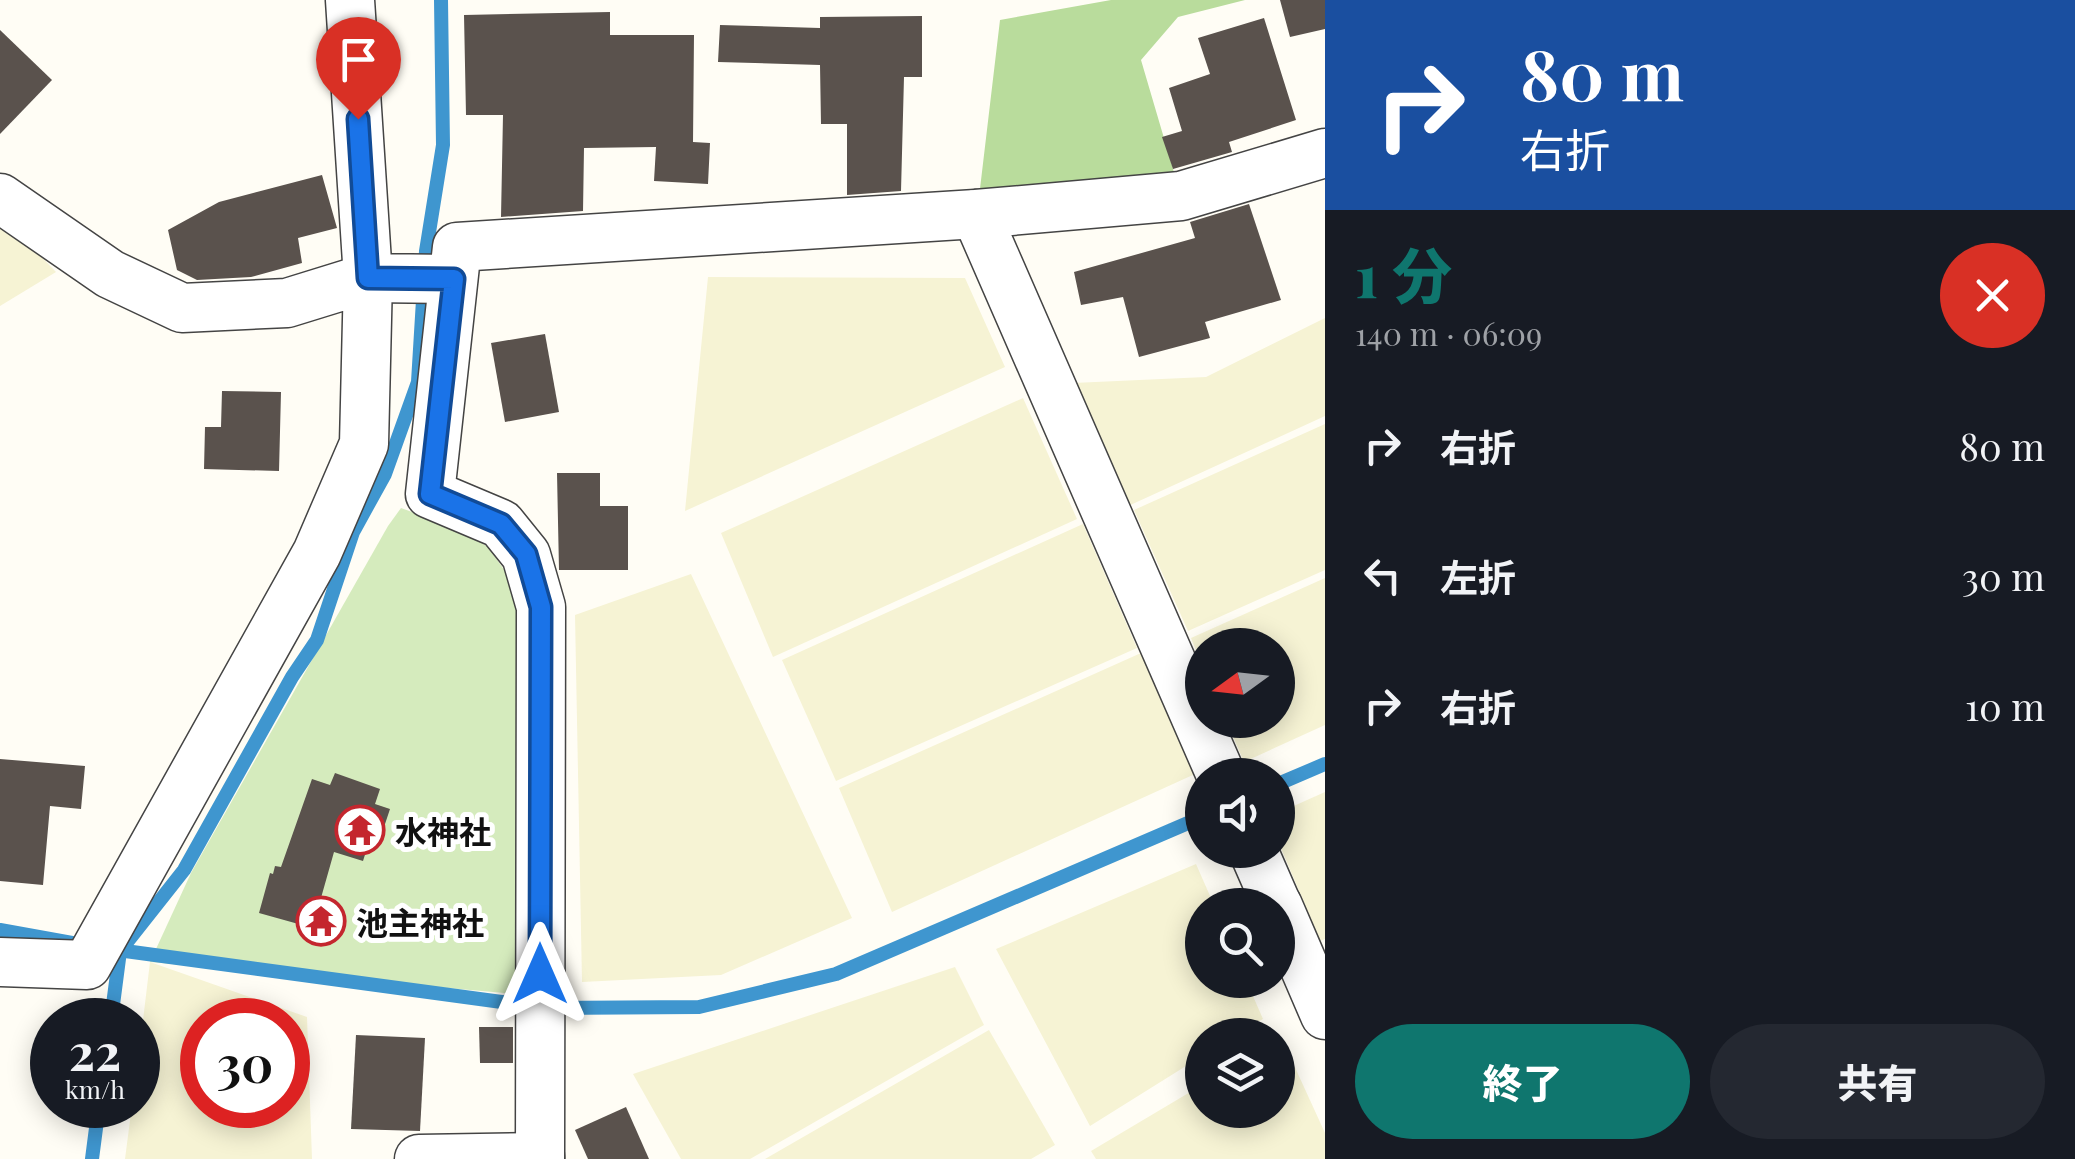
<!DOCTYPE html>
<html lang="ja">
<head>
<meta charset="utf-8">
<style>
	body { margin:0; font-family:"Playfair Display","Noto Sans JP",serif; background:#242831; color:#f1f3f6; height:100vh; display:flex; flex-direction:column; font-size:38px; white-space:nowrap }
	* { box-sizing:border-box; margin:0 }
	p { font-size:32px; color:#9ea1a6 }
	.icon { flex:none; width:55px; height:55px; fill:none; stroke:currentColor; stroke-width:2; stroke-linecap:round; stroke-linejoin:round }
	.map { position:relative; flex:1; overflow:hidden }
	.details { display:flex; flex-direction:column; background:#171b24; width:750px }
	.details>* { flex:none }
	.hud { background:#1a4fa0; color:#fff; overflow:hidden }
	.needle { width:65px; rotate:255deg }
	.controls { position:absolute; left:1185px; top:628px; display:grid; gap:20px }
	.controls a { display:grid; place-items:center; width:110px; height:110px; border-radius:50%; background:#171b24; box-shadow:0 5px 25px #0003; font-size:50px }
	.speed { position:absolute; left:30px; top:998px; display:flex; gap:20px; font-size:50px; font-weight:700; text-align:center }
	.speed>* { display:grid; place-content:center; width:130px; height:130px; border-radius:50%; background:#171b24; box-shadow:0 5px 25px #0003; line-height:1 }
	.speed small { font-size:25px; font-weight:400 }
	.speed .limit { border:15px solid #d22; background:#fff; color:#111 }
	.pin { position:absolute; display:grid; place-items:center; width:85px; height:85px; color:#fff; margin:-102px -42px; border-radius:50% 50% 50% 0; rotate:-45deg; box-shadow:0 0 10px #0007 }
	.pin .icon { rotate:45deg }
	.me { position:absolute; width:110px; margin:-55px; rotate:0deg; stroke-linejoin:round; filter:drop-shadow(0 0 8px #0008) }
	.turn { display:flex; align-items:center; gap:35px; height:210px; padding:0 30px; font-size:45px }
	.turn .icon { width:130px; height:130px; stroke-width:2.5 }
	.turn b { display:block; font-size:70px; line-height:85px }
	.round { display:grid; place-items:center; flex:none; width:105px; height:105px; border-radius:52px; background:#242831 }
	.summary { display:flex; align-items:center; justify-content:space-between; height:170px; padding:0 30px }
	h1 { font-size:60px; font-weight:800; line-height:75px; color:#0f766e }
	.primary-button { display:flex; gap:20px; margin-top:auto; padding:20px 30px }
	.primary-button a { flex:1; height:115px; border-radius:60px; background:#0f766e; color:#fff; font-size:40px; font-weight:800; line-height:115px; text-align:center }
	.primary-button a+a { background:#242831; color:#f1f3f6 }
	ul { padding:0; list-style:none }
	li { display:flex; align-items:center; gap:30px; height:130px; padding:0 30px }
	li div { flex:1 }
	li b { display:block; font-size:38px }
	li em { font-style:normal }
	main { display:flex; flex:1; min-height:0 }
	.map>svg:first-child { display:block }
	.farmland { fill:#f6f3d4; fill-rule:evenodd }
	.green { fill:#d5ebbd }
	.forest { fill:#b9dc9c }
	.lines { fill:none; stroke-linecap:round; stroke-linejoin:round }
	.stream { stroke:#3f96cf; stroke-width:14 }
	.building { fill:#5a524d }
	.minor-casing { stroke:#444; stroke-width:51 }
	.minor { stroke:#fff; stroke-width:48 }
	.route-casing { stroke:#114b97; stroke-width:25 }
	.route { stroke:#1a73e8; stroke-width:18 }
	.labels { text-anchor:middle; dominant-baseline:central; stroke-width:10; stroke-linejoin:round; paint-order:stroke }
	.poi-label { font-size:32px; font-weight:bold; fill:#111; stroke:#fff; text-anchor:start }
</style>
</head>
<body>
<main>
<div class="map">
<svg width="1325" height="1159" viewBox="0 0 1325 1159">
	<rect width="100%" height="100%" fill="#fffdf5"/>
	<g class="farmland">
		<path d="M0,214L56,272L0,306Z"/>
		<path d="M708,277L965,278L1005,367L685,511Z"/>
		<path d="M1325,318V416L1126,507L1073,383L1206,377Z"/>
		<path d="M1023,398L1077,519L773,657L721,533Z"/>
		<path d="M1325,424V570L1188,631L1134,510Z"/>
		<path d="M1083,524L1137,648L836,781L782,660Z"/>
		<path d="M691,574L852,918L721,975L582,982L575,615Z"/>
		<path d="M1325,578V725L1244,762L1226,720H1278V645H1202V665L1191,638Z"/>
		<path d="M1141,653L1195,774L892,912L839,788Z"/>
		<path d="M1325,792V939L1320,941L1278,841V813Z"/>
		<path d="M1196,864L1214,905H1202V980H1246L1263,1019L1236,1035H1202V1056L1090,1126L996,949Z"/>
		<path d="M150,962L307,1017L312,1159H125L132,1105H138V1062ZM202,1020H288V1105H202Z"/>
		<path d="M955,967L984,1025L750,1159H681L633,1074Z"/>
		<path d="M989,1030L1055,1145L1031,1159H765Z"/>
		<path d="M1282,1039L1325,1133V1159H1096L1091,1151L1202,1085V1110H1278V1041Z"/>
	</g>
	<path class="green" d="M401,508L456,528L488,547L515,585L526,644L515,994L150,962L191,873L388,526Z"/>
	<path class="forest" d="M1111,0H1245L1178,17L1141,60L1181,196L977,214L1000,20Z"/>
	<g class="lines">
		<g class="stream">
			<path d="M1278,784L1325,764"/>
			<path d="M0,930L72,943"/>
			<path d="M103,948L546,1008L699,1007L836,974L1202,817"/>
			<path d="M111,1020L120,951L184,870L292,677L317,640L353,532L385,474L418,382L426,251L443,145L441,0"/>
			<path d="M92,1159L99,1105"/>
		</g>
	</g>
	<g class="building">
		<path d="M1280,0H1325V29L1290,37Z"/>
		<path d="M610,12V35H694L693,142L710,143L708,184L654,181L656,147L584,148L583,211L501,217L503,115H466L464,15Z"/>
		<path d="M922,16V77H904L901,191L847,195V124H821L820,65L718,62L720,25L820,28V17Z"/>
		<path d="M1264,18L1296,120L1229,142L1232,152L1173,169L1162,137L1182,131L1169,88L1210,74L1198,38Z"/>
		<path d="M0,30L52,80L0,134Z"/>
		<path d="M322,175L337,228L298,238L302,263L251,277L197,280L177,270L168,230L219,202Z"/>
		<path d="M1249,204L1281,300L1205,322L1210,338L1139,357L1123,297L1081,305L1074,272L1195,238L1190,222Z"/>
		<path d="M545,334L559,412L505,422L491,343Z"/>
		<path d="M222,391L281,392L279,471L204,469L205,427H221Z"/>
		<path d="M557,473H600V506H628V570H559Z"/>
		<path d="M0,759L85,766L81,809L50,806L43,885L0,881Z"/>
		<path d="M335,773L380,789L375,804L390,809L378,845L369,842L363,861L334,852L317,912L307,909L302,925L259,913L270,873L273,874L275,866L281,867L312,779L330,785Z"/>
		<path d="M479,1027H513V1063H480Z"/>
		<path d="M356,1035L425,1038L420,1131L351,1129Z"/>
		<path d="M626,1107L649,1159H588L575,1130Z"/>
	</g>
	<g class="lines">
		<g class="minor-casing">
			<g id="minor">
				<path d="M350,0L368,278L453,279"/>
				<path d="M0,198L110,274L182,308L287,303L368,278L364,444L317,553L87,965L0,962"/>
				<path d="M976,214L1221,775"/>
				<path d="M1253,850L1277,905"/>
				<path d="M1278,906L1325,1015"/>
				<path d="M419,1159L540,1157"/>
				<path d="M540,1159L541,607L526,555L501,524L430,494L457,247L976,214L1181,196L1325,153"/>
			</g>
		</g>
		<use href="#minor" class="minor"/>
	</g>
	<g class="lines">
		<g class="route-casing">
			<path id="route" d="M358,119L368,278L454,279L430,494L501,524L526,554L541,607L540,974"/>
		</g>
		<use href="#route" class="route"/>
	</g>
	<defs>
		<g id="temple-ring" transform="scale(2.5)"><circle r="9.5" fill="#fff" stroke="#c4262e" stroke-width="1.5"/><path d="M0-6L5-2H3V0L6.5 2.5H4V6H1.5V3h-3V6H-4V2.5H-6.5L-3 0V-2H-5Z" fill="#c4262e"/></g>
	</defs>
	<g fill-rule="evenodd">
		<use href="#temple-ring" x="360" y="830"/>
		<use href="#temple-ring" x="321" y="921"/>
	</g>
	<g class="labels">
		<g class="poi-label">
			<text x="395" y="830">水神社</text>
			<text x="356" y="921">池主神社</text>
		</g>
	</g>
</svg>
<div class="controls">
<a><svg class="needle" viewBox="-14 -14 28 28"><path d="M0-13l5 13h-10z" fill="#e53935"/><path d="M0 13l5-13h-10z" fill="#9ea1a6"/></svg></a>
<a><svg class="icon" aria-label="sound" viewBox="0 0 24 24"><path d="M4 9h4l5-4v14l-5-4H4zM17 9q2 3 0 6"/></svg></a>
<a><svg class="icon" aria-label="search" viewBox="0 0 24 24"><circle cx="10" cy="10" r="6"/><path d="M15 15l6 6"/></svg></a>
<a><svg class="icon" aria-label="layers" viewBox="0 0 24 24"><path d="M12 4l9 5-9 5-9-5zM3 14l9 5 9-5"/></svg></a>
</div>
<div class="speed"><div>22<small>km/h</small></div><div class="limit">30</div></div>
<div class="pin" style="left:358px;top:119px;background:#d93025"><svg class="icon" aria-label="arrive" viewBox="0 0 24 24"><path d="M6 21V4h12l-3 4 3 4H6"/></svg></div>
<svg class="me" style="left:540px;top:974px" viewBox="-20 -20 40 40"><path d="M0-17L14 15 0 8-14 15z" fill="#1a73e8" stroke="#fff" stroke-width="4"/></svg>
</div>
<section class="details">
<div class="hud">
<div class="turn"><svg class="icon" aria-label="right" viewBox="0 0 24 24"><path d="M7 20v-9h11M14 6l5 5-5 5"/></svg><div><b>80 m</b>右折</div></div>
</div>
<div class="summary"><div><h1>1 分</h1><p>140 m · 06:09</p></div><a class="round" style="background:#d93025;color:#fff"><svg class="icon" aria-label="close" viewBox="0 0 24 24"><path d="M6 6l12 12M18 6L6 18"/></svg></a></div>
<ul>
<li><svg class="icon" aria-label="right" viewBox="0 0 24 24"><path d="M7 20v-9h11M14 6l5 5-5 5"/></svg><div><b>右折</b></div><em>80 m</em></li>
<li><svg class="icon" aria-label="left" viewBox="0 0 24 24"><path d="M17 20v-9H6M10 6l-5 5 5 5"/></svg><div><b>左折</b></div><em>30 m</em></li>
<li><svg class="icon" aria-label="right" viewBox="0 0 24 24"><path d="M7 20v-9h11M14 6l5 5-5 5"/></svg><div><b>右折</b></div><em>10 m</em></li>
</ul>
<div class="primary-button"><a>終了</a><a>共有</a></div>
</section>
</main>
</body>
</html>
